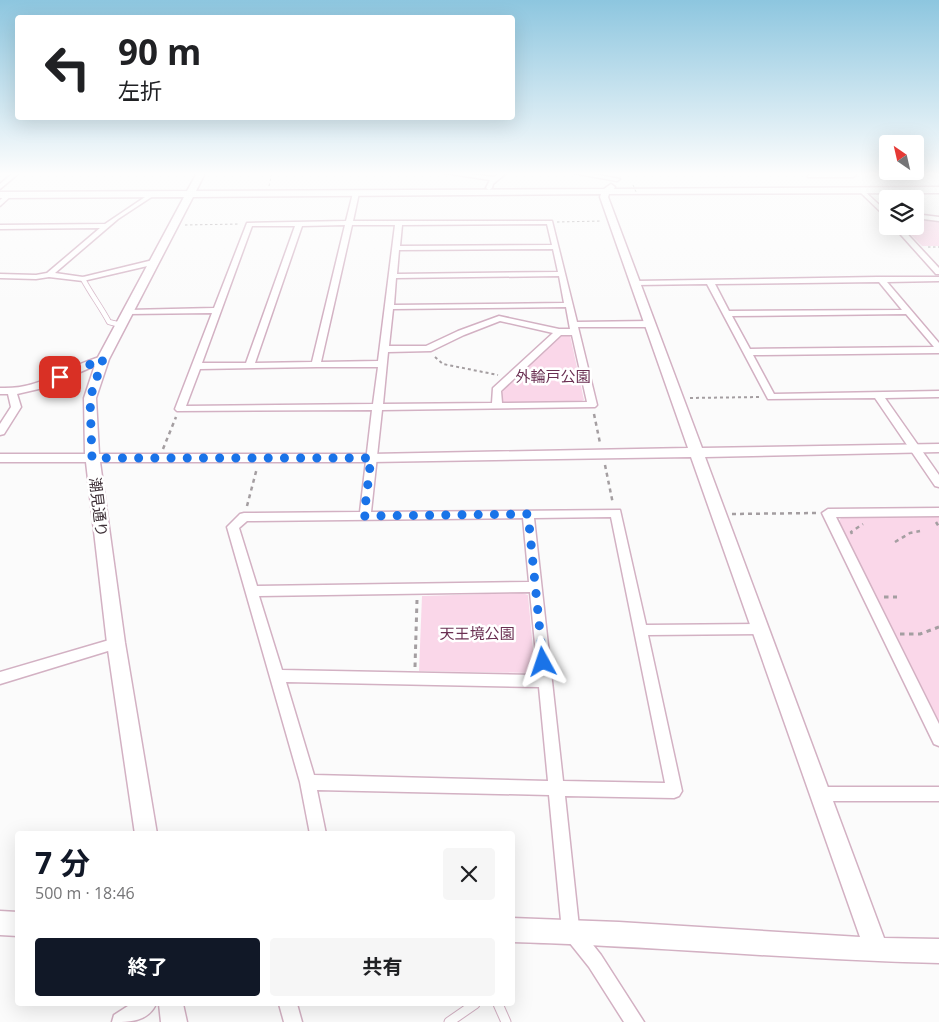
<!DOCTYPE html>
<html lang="ja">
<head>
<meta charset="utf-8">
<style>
	body { margin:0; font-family:"Open Sans","Noto Sans JP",sans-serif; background:#f6f6f6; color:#202124; height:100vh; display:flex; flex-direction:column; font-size:19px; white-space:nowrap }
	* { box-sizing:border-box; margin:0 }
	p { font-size:16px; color:#757577 }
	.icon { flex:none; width:28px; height:28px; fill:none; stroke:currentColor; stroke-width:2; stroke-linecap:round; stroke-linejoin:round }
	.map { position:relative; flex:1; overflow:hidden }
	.panel { position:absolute; left:15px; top:831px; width:500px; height:175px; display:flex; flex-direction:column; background:#fff; border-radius:5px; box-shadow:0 5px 20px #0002 }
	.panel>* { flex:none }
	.guide { position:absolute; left:15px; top:15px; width:500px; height:105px; border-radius:5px; box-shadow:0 5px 20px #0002; background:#fff; color:#202124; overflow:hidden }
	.needle { width:32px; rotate:326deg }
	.fabs { position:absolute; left:879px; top:135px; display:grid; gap:10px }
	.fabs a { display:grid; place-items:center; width:45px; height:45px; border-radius:5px; background:#fff; box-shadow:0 5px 20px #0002; font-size:25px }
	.pin { position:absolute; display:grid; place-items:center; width:42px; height:42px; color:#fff; margin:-21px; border-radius:10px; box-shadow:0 2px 8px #0006 }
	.me { position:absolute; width:55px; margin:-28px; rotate:355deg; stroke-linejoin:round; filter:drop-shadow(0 0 4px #0008) }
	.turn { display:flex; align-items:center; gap:18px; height:105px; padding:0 20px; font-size:22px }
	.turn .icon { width:65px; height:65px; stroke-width:2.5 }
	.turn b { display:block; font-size:35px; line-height:42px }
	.round { display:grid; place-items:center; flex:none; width:52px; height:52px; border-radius:5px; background:#f6f6f6 }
	.overview { display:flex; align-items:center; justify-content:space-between; height:85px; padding:0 20px }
	h1 { font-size:30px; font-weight:700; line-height:38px; color:#111827 }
	.button { display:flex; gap:10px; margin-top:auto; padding:10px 20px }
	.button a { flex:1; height:58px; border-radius:5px; background:#111827; color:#fff; font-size:20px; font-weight:700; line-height:58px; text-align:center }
	.button a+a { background:#f6f6f6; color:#202124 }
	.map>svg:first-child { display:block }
	.green { fill:#fad7e9 }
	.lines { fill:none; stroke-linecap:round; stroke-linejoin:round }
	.service-far1-casing { stroke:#d3b1c3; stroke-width:6 }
	.service-casing { stroke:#d3b1c3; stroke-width:11 }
	.minor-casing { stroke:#d3b1c3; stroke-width:3 }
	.tertiary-casing { stroke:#d3b1c3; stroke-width:3 }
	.path-far3 { stroke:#a49ea1; stroke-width:1; stroke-dasharray:2.5 2.5; stroke-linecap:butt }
	.path-far2 { stroke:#a49ea1; stroke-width:2; stroke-dasharray:3 3; stroke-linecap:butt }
	.path-far1 { stroke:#a49ea1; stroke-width:2.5; stroke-dasharray:4 4; stroke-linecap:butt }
	.path { stroke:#a49ea1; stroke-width:3; stroke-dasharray:4.5 4.5; stroke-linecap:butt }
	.service-far1 { stroke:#fff; stroke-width:4.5 }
	.service { stroke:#fff; stroke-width:9 }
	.minor { fill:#fff; fill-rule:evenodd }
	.tertiary { fill:#fff; fill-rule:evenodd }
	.path-bridge { stroke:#a49ea1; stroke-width:1; stroke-dasharray:2.5 2.5; stroke-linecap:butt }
	.route { stroke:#1a73e8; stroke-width:9; stroke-dasharray:0 16.2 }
	.labels { text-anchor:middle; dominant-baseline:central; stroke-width:5; stroke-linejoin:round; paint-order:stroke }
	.park-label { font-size:15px; fill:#6a2f52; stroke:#fff }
	.street-label { font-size:15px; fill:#403239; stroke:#fff }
</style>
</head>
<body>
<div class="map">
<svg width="939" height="1022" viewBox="0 0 939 1022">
	<rect width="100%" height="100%" fill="#fbfbfb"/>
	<g class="green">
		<path d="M915,218L939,220V246H922L902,226H915Z"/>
		<path d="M566,334L570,335L584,400L579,402L503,403L500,400L499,390L559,335Z"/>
		<path d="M939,516V725L838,522L841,518Z"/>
		<path d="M522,593L528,595L535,670L530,673L419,671L422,596Z"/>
	</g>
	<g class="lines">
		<g class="service-far1-casing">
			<path id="service-far1" d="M83,279C91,294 101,307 109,322L121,325"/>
		</g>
		<g class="service-casing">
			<g id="service">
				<path d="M498,1004L506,1022"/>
				<path d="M449,1022L475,1004"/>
			</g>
		</g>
		<g class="minor-casing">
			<g id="minor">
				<path d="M13,173H19L0,189V184Z"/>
				<path d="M445,173H460L494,177L500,173H506L493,184L492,188L489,190L486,188L490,180Z"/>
				<path d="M573,173H587L620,179L617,181Z"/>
				<path d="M810,174L853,173L856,175L853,177H808V175Z"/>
				<path d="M861,188L888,213V219L859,191V189Z"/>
				<path d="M356,191L359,193L353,221H552L577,322L651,321L655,324L651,327H578L597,405L595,407L382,410L371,512L620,510L646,625L760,624L765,625L767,629L765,633L760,634L648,635L682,791L679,796L674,798L565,796L579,927L601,955L644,1022H624L589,967L565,937L562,931L549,795L317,790L326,834H310L300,782L227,527L240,514L244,513L360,512L372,410L177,411L175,409L212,313L128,314L124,312L128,310L214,308L247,223L346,221L353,193ZM547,224L552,245L400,246L402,225ZM345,225L312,362L255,363L302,226ZM352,225H395L378,361L321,362ZM252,226H295L246,363H202ZM553,249L558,272L397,274L399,250ZM559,276L564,303L394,305L396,278ZM566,307L570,329H559L499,316L458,331L426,346H389L393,309ZM500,321L553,333L493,388L492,403L383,404L388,352L431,351L464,335ZM561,335H572L587,402L502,403L501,391ZM317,367H378L373,404L186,406L200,369ZM611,517L665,783L563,781L534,518ZM523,518L529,582L257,586L239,528L247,521ZM530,592L538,675L282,670L259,596ZM286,682L539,687L548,781L314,775Z"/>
				<path d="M151,193L153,194V196L118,219L55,273L83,277L153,260L157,262L156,264L83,281L49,277L36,279L0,278V274L36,275L47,273L100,228L0,229V225L105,224Z"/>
				<path d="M7,194L12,195L0,206V200Z"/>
				<path d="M915,214L939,217V221L915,218Z"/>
				<path d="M893,226H900L939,268V274H936Z"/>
				<path d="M877,277H939V281L887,282L939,343V353L753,355L774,394L939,391V397L885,398L939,475V487L935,486L875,398L768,399L707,284L636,285L632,283L636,281ZM879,282L902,310L729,311L715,284ZM906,314L934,347L750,349L732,316Z"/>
				<path d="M103,356L106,357V361L43,388L17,394L21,407L4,434L0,435V424L11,407L8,394H0V388C41,390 66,366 103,356Z"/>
				<path d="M939,508V516L836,517L939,724V746L934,744L822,513L828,509Z"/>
				<path d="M116,638L121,639L123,643L121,647L0,684V672Z"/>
				<path d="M820,787H939V801H820L815,799L812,794L815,789Z"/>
				<path d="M131,1004H156C148,1022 129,1022 112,1022L114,1015Z"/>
				<path d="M279,1004H297L302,1022H284Z"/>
			</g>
		</g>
		<g class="tertiary-casing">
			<g id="tertiary">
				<path d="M197,173H205L196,191L604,189L611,184L615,187L614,189L939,187V193L609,194L608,197L702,448L939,444V452L705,457L884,938L939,939V963C797,960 655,946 512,942V918L619,922L860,937L691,457L371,462H100L125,643L157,834H135L107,643L86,462H0V454H85L84,398L97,359L184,197L0,198V192L187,191ZM601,194L600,197L688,448L371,454H99L96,398L109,359L193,197Z"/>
				<path d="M0,911L18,912V936L0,935Z"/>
				<path d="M159,1004H183L187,1022H161Z"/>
			</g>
		</g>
		<g class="path-far3">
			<path d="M269,186L272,173"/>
			<path d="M557,222L602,221"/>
			<path d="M185,225L240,224"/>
			<path d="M928,247H939"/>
		</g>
		<g class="path-far2">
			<path d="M435,357L443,364L498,375"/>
			<path d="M690,398L759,397"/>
		</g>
		<g class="path-far1">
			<path d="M594,414L600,443"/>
			<path d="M163,449L176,417"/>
			<path d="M605,465L613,504"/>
			<path d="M247,506L257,468"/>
			<path d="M732,514L817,513"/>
			<path d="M936,522L939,527"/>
			<path d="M852,534L851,532L863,524"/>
			<path d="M895,542L910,533L920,531"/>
		</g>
		<g class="path">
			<path d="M884,597H897"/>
			<path d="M900,634H920L939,627"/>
			<path d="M415,667L417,600"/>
		</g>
		<use href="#service-far1" class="service-far1"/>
		<use href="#service" class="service"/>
		<use href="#minor" class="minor"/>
		<use href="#tertiary" class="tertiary"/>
		<path class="path-bridge" d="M633,185L637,194"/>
	</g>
	<linearGradient id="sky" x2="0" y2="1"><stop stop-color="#8dc6df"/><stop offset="0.55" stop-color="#fdfdfd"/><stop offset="1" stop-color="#fdfdfd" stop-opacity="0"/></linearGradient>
	<rect width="939" height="316" fill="url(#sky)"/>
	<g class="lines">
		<path class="route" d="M60,377L103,359L90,398L92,458H371L364,516L528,514L543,662"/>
	</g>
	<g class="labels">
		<g class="park-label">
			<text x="553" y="376">外輪戸公園</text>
			<text x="477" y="633">天王境公園</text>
		</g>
		<g class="street-label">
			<text transform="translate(99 507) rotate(83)">潮見通り</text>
		</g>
	</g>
</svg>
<div class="fabs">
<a><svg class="needle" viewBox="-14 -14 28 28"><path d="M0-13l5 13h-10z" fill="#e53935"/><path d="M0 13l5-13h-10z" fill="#757577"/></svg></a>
<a><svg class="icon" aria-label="layers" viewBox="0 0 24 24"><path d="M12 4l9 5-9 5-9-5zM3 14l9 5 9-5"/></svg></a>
</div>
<div class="pin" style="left:60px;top:377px;background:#d93025"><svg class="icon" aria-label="arrive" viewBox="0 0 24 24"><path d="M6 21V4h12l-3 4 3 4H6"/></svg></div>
<svg class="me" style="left:543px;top:662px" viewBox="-20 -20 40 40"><path d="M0-17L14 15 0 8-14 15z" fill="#1a73e8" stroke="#fff" stroke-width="4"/></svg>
<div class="guide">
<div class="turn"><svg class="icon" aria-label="left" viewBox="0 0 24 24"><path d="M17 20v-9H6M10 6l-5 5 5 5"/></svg><div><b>90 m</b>左折</div></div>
</div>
<section class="panel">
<div class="overview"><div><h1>7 分</h1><p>500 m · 18:46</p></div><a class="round"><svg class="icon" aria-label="close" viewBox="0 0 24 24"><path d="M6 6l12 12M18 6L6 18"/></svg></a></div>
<div class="button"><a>終了</a><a>共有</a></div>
</section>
</div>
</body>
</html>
